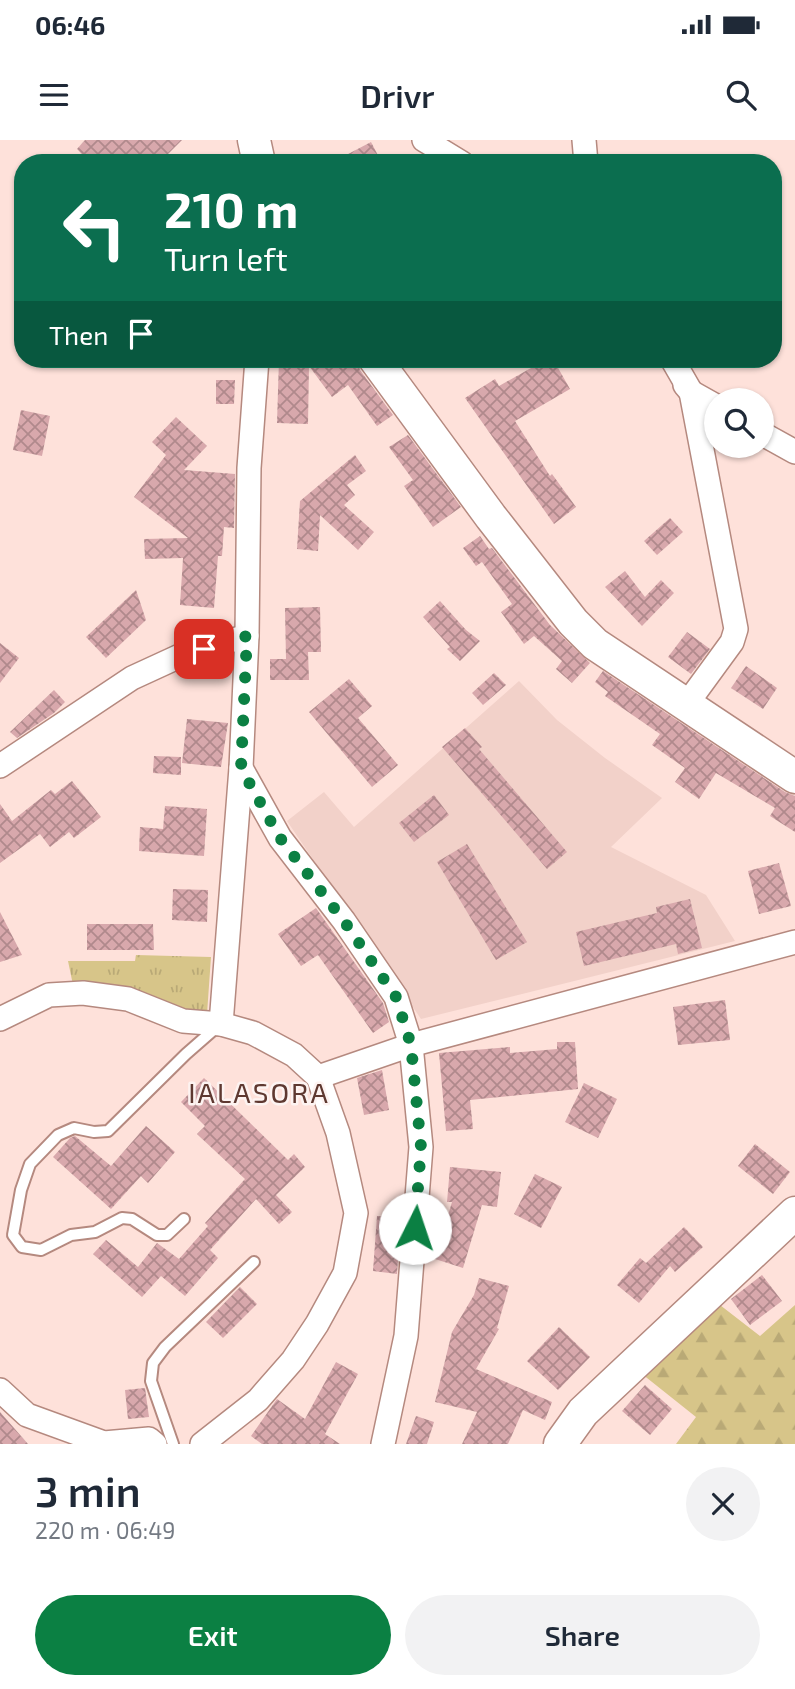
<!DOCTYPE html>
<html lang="en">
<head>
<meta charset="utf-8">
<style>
	body { margin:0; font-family:"Exo 2",sans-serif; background:#f2f2f3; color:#1f2937; height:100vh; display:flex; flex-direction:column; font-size:26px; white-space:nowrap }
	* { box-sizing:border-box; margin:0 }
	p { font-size:23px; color:#747a83 }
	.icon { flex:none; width:38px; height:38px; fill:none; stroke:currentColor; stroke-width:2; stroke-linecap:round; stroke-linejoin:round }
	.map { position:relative; height:1304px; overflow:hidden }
	.panel { display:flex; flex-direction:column; background:#fff; flex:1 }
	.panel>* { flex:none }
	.hud { position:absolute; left:14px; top:14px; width:768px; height:214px; border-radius:28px; box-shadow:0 2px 5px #0004; background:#0b6e4f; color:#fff; overflow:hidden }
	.controls { position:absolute; left:704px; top:248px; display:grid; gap:14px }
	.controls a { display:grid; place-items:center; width:70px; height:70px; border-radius:50%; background:#fff; box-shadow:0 2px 5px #0004; font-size:35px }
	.pin { position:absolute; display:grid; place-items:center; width:60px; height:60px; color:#fff; margin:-30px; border-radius:14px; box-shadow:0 4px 10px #0006 }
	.me { position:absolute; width:77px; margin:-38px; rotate:4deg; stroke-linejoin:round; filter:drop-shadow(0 0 5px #0008) }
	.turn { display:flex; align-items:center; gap:24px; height:147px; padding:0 35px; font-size:32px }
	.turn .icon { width:91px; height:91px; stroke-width:2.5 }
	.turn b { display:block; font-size:49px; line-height:60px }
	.then { display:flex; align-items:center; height:66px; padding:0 35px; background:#0003; gap:14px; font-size:26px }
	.round { display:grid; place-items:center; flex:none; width:74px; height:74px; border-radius:37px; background:#f2f2f3 }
	.head { display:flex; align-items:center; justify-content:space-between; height:119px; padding:0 35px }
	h1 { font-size:42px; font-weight:600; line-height:52px }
	.primary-button { display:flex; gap:14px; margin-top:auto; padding:14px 35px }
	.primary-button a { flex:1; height:80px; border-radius:42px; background:#0b8043; color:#fff; font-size:28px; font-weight:600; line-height:80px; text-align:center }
	.primary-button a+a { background:#f2f2f3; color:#1f2937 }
	.status { display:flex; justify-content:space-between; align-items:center; height:49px; padding:0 35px; background:#fff; direction:ltr }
	.status svg { height:19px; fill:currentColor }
	header { display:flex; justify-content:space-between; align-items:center; height:91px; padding:0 35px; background:#fff; font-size:32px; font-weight:600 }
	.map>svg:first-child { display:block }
	.built { fill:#f2d1c9 }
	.grass { fill:url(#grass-tufts) }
	.forest { fill:url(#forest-firs) }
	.building { fill:url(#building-cross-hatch) }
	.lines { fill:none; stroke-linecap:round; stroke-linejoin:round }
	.service-casing { stroke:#b5897f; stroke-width:14 }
	.minor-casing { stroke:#b5897f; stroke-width:26 }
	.secondary-casing { stroke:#b5897f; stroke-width:35 }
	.service { stroke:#fff; stroke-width:10 }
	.minor { stroke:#fff; stroke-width:23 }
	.secondary { stroke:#fff; stroke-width:32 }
	.route { stroke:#0b8043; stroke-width:12; stroke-dasharray:0 21.6 }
	.labels { text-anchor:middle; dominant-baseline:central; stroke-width:5; stroke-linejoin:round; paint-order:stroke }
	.neighbourhood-label { font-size:28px; letter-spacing:2px; fill:#5e3830; stroke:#fdf3f1 }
</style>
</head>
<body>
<div class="status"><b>06:46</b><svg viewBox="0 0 49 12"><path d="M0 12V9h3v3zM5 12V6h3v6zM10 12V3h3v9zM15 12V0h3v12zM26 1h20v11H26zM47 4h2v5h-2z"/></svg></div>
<header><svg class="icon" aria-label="menu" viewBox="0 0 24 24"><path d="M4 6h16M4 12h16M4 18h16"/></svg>Drivr<svg class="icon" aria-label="search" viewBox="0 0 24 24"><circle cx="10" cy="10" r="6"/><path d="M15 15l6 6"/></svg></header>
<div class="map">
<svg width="795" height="1304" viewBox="0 0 795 1304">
	<defs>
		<pattern id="grass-tufts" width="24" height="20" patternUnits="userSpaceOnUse" patternTransform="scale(1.75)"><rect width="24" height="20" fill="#d7c589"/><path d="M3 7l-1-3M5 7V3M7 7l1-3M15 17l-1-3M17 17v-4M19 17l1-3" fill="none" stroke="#b9a976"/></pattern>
		<pattern id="forest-firs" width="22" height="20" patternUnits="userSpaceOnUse" patternTransform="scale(1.75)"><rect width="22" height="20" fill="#d7c589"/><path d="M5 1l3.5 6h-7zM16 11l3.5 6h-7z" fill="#b9a976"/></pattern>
		<pattern id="building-cross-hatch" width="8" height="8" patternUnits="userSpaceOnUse" patternTransform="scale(1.75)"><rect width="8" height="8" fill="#d8a8ac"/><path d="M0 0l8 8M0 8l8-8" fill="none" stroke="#b0898c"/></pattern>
	</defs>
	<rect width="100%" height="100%" fill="#fee1da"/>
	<path class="built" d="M519,541L557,580L605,618L662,658L611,707L706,755L735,801L421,879L287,681L324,652L354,687Z"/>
	<path class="grass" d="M136,815L211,817L207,874L192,875L73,845L68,821H135Z"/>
	<path class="forest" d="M720,1165L760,1196L795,1165V1304H676L696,1277L642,1234Z"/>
	<g class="building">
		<path d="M85,0H182L159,23H90L77,9Z"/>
		<path d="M371,2L382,23H331Z"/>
		<path d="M279,219H357L360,230L393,275L377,286L348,245L332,257L309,226L308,284L277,283Z"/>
		<path d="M547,219H553L570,249L515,281L550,336L552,334L576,367L554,384L465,258L495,239L499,246Z"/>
		<path d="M216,240H235L234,264H216Z"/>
		<path d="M21,270L50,276L42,316L13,310Z"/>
		<path d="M176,277L207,306L184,330L235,334L234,388L224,387L222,416H218L214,468L180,465L183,418L145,419L144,399L188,398L134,357L166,315L152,302Z"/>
		<path d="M408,295L461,367L433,387L404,346L413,340L389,307Z"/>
		<path d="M355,315L366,331L347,345L355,355L344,365L374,392L358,410L320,375L318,411L297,409L300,361Z"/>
		<path d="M670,378L683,392L657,415L644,401Z"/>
		<path d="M480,396L489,409L492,408L550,485L590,523L572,543L556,529L562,521L534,496L524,504L501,472L512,464L482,422L476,426L463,408Z"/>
		<path d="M625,431L645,457L661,440L674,453L642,486L605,447Z"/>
		<path d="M136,450L146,480L106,518L86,497Z"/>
		<path d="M440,461L466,490L480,501L460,521L447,509L450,507L423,477Z"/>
		<path d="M320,467L321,512H308L309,540H270V519H286L285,468Z"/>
		<path d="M687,492L710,509L691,534L668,517Z"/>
		<path d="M0,503L19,518L0,543Z"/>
		<path d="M746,526L777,548L763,569L731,548Z"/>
		<path d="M603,531L785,652L795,656V692L770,676L775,668L716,633L699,659L675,642L685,628L652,605L660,594L605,556L608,552L595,542Z"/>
		<path d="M494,533L506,545L483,565L472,553Z"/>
		<path d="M349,539L372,566L358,578L398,625L372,647L309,572Z"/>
		<path d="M54,550L65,562L54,573L17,598L10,592Z"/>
		<path d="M187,579L228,583L221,627L182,623Z"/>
		<path d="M465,588L482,607L479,609L567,712L547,729L442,607Z"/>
		<path d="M154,616L181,617V635L153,633Z"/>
		<path d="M72,641L101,677L74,698L69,692L50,707L40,694L0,723V664L12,681L51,650L55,654Z"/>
		<path d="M434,655L449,675L414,702L399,683Z"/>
		<path d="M165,666L207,669L204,716L139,711L140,687L163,689Z"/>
		<path d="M467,704L527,802L496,820L437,722Z"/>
		<path d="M779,723L791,766L759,774L748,731Z"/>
		<path d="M173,749L208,750L207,782L172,780Z"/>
		<path d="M690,759L702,808L678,814L676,804L584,826L576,792L657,773L656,767Z"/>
		<path d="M316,768L383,863L389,882L373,893L318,815L301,826L278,794Z"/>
		<path d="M0,772L22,815L0,822Z"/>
		<path d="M87,784H153L154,810H87Z"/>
		<path d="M725,860L730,900L678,905L673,867Z"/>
		<path d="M557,902H575L578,949L470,960L473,989L446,991L439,913L510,907V913L557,909Z"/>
		<path d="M382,930L389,970L364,975L357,938Z"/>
		<path d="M204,938L288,1020L294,1014L305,1027L276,1055L292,1072L279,1084L256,1059L210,1110L218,1118L185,1156L161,1136L142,1157L93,1114L106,1100L138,1127L157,1103L179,1119L208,1086L205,1083L245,1039L197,994L205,986L181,962Z"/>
		<path d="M584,943L617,959L598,998L565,982Z"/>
		<path d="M146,986L175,1012L148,1043L141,1036L111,1069L53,1017L70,998L75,996L111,1026Z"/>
		<path d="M755,1004L790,1032L773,1054L738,1026Z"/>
		<path d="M450,1027L501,1032L497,1067L482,1065L463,1128L435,1119L452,1062H447Z"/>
		<path d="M535,1034L562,1047L541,1088L514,1074Z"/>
		<path d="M377,1076L401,1078L397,1134L373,1131Z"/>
		<path d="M684,1087L703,1107L675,1132L670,1126L639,1163L617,1145L640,1118L646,1123Z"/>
		<path d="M762,1135L782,1161L750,1185L731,1159Z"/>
		<path d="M479,1138L509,1146L497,1188L499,1189L476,1229L552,1262L545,1280L523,1270L508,1304H462L477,1272L435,1262L452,1192L474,1155Z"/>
		<path d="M240,1147L257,1164L223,1198L206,1182Z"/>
		<path d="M559,1187L590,1217L558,1250L527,1221Z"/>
		<path d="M336,1222L358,1234L325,1294L340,1304H262L251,1296L277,1259L305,1279Z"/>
		<path d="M645,1245L672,1269L650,1295L622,1271Z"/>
		<path d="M145,1248L149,1277L128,1279L125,1250Z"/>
		<path d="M0,1272L28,1304H0Z"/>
		<path d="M416,1276L434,1282L427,1304H406Z"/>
	</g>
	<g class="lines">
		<g class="service-casing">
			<g id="service">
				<path d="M184,1079L167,1095H157L132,1079L122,1078L95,1092L71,1095L41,1110L22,1107L13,1095L21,1050L30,1024L58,995L74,988L94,992L108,991L186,914L218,886"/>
				<path d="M173,1304L151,1241L153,1223L165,1207L254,1122"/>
			</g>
		</g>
		<g class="minor-casing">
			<g id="minor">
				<path d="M424,0L462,23"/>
				<path d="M584,0L586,23"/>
				<path d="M672,219L691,252L736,489L732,502L686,565"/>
				<path d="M685,245L691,252L716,266"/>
				<path d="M761,293L795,312"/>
				<path d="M0,626L132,538L182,515L247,496"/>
				<path d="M241,628L280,698L344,781L396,857L411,905L421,1007L406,1196L383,1304"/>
				<path d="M0,879L49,855L83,853L128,859L183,881L221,884L253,893L294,915L318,937L338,993L356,1073L345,1133L317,1184L293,1220L258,1260L202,1304"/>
				<path d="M221,884L241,628L247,496L249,328L257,219"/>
				<path d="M318,937L411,905L795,802"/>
				<path d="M0,1250L27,1275L104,1303L149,1299L155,1304"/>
			</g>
		</g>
		<g class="secondary-casing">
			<g id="secondary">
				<path d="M254,0L259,23"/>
				<path d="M375,219L491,377L573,482L595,504L795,637"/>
				<path d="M560,1304L583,1272L795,1073"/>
			</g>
		</g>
		<use href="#service" class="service"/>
		<use href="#minor" class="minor"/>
		<use href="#secondary" class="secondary"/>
	</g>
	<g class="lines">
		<path class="route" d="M204,509L247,496L241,628L280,698L344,781L396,857L411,905L421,1007L415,1088"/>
	</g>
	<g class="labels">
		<g class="neighbourhood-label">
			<text x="259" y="952">IALASORA</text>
		</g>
	</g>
</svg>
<div class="controls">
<a><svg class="icon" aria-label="search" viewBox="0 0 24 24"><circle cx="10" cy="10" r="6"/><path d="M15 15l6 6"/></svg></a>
</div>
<div class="pin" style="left:204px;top:509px;background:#d93025"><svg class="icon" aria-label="arrive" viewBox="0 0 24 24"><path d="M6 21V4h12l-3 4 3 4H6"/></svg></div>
<svg class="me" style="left:415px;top:1088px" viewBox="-20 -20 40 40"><circle r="19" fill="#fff"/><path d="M0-13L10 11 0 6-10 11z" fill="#0b8043"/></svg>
<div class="hud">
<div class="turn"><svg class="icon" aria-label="left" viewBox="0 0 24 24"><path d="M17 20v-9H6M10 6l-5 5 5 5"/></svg><div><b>210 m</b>Turn left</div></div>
<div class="then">Then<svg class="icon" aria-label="arrive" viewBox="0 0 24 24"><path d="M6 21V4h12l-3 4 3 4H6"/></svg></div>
</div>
</div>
<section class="panel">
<div class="head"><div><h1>3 min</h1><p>220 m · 06:49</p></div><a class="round"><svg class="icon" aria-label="close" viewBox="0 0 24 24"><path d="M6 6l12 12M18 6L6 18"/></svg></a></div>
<div class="primary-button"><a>Exit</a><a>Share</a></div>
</section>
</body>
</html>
